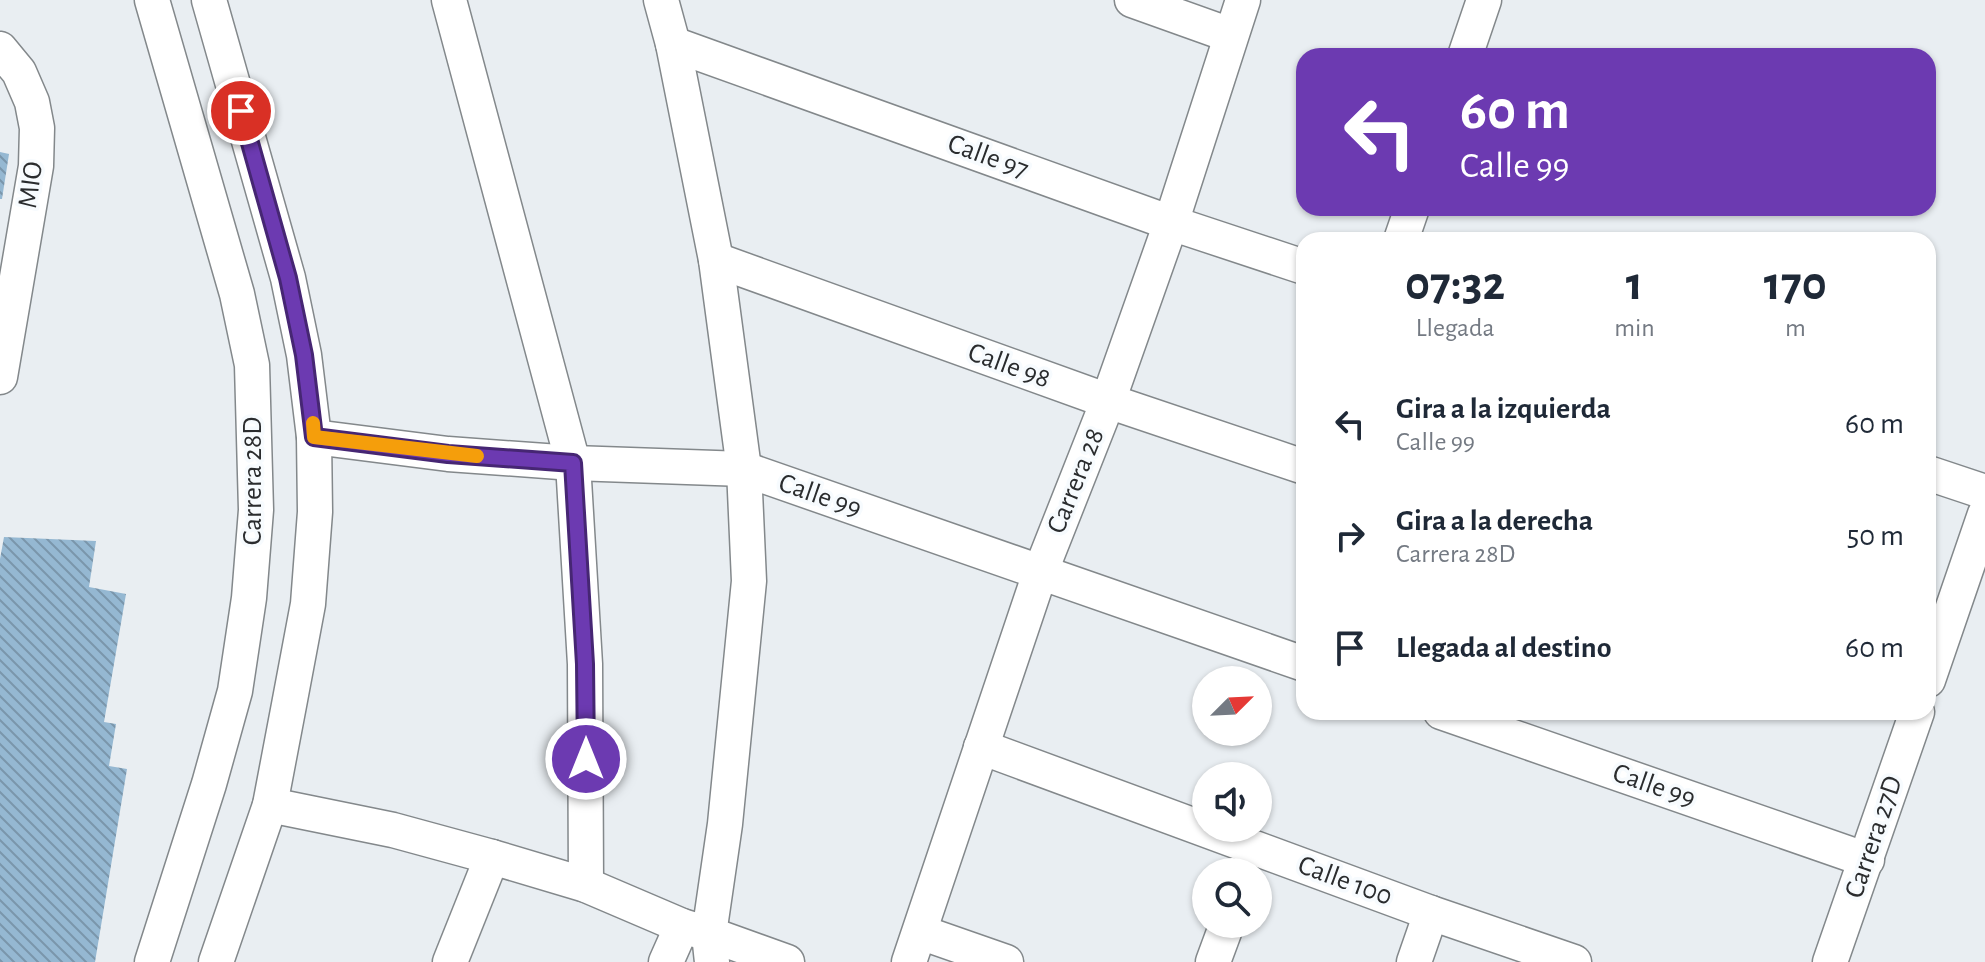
<!DOCTYPE html>
<html lang="es">
<head>
<meta charset="utf-8">
<style>
	body { margin:0; font-family:"Alegreya Sans",sans-serif; background:#f6f6f7; color:#1f2937; height:100vh; display:flex; flex-direction:column; font-size:30px; white-space:nowrap }
	* { box-sizing:border-box; margin:0 }
	p { font-size:26px; color:#747a83 }
	.icon { flex:none; width:44px; height:44px; fill:none; stroke:currentColor; stroke-width:2; stroke-linecap:round; stroke-linejoin:round }
	.map { position:relative; flex:1; overflow:hidden }
	.drawer { position:absolute; left:1296px; top:232px; width:640px; height:488px; display:flex; flex-direction:column; background:#fff; border-radius:24px; box-shadow:0 2px 6px #0004 }
	.drawer>* { flex:none }
	.top-card { position:absolute; left:1296px; top:48px; width:640px; height:168px; border-radius:24px; box-shadow:0 2px 6px #0004; background:#6c3ab1; color:#fff; overflow:hidden }
	.needle { width:52px; rotate:66deg }
	.controls { position:absolute; left:1192px; top:666px; display:grid; gap:16px }
	.controls a { display:grid; place-items:center; width:80px; height:80px; border-radius:50%; background:#fff; box-shadow:0 2px 6px #0004; font-size:40px }
	.pin { position:absolute; display:grid; place-items:center; width:68px; height:68px; color:#fff; margin:-34px; border:4px solid #fff; border-radius:50%; box-shadow:0 2px 8px #0007 }
	.me { position:absolute; width:88px; margin:-44px; rotate:0deg; stroke-linejoin:round; filter:drop-shadow(0 0 6px #0008) }
	.turn { display:flex; align-items:center; gap:28px; height:168px; padding:0 32px; font-size:36px }
	.turn .icon { width:104px; height:104px; stroke-width:2.5 }
	.turn b { display:block; font-size:56px; line-height:68px }
	.eta { display:flex; justify-content:space-evenly; align-items:center; height:136px; text-align:center }
	.eta b { font-size:48px; font-weight:600; line-height:56px }
	ul { padding:0; list-style:none }
	li { display:flex; align-items:center; gap:24px; height:112px; padding:0 32px }
	li div { flex:1 }
	li b { display:block; font-size:30px }
	li em { font-style:normal }
	.map>svg:first-child { display:block }
	.building { fill:url(#building-back-hatch) }
	.lines { fill:none; stroke-linecap:round; stroke-linejoin:round }
	.minor-casing { stroke:#83888b; stroke-width:37 }
	.minor { stroke:#fff; stroke-width:34 }
	.route-casing { stroke:#462673; stroke-width:20 }
	.route { stroke:#6c3ab1; stroke-width:14 }
	.slow { stroke:#f59e0b; stroke-width:14 }
	.labels { text-anchor:middle; dominant-baseline:central; stroke-width:7; stroke-linejoin:round; paint-order:stroke }
	.street-label { font-size:28px; fill:#2a2c2e; stroke:#f7fbfe }
</style>
</head>
<body>
<div class="map">
<svg width="1985" height="962" viewBox="0 0 1985 962">
	<defs>
		<pattern id="building-back-hatch" width="6" height="6" patternUnits="userSpaceOnUse" patternTransform="scale(2)"><rect width="6" height="6" fill="#95b8d2"/><path d="M-1 5l2 2M0 0l6 6M5-1l2 2" fill="none" stroke="#7a96ab"/></pattern>
	</defs>
	<rect width="100%" height="100%" fill="#e9eef2"/>
	<g class="building">
		<path d="M0,152L9,154L2,199H0Z"/>
		<path d="M4,537L96,541L89,587L126,594L104,722L116,724L109,766L127,769L95,962H0V559Z"/>
	</g>
	<g class="lines">
		<g class="minor-casing">
			<g id="minor">
				<path d="M209,0L288,278L304,355L314,437L315,512L308,604L289,705L270,805L216,962"/>
				<path d="M449,0L573,463L585,664L586,885"/>
				<path d="M661,0L673,44L716,260L744,469L749,581L725,824L709,934L712,962"/>
				<path d="M1132,0L1230,35"/>
				<path d="M673,44L1171,223L1304,267"/>
				<path d="M0,49L19,72L32,102L37,128L36,166L0,377"/>
				<path d="M1465,56L1484,0"/>
				<path d="M1401,240L1412,208"/>
				<path d="M716,260L1108,401L1304,467"/>
				<path d="M314,437L448,454L573,463L744,469L1304,664"/>
				<path d="M1928,473L1985,492"/>
				<path d="M1928,680L1985,514"/>
				<path d="M1441,712L1867,860"/>
				<path d="M981,747L1431,913L1574,962"/>
				<path d="M270,805L393,830L492,857L586,885L682,926L709,934L787,962"/>
				<path d="M920,932L1006,962"/>
				<path d="M152,962L209,784L235,691L249,598L256,510L252,365L237,294L152,0"/>
				<path d="M450,962L492,857"/>
				<path d="M666,962L682,926"/>
				<path d="M909,962L1040,573L1108,401L1171,223L1243,0"/>
				<path d="M1213,962L1227,924"/>
				<path d="M1414,962L1431,913"/>
				<path d="M1830,962L1917,712"/>
			</g>
		</g>
		<use href="#minor" class="minor"/>
	</g>
	<g class="lines">
		<g class="route-casing">
			<path id="route" d="M241,111L288,278L304,355L314,437L448,454L573,463L585,664L586,759"/>
		</g>
		<use href="#route" class="route"/>
		<path class="slow" d="M313,423L314,437L477,456"/>
	</g>
	<g class="labels">
		<g class="street-label">
			<text transform="translate(988 157) rotate(20)">Calle 97</text>
			<text transform="translate(31 185) rotate(-82)">MIO</text>
			<text transform="translate(1009 366) rotate(20)">Calle 98</text>
			<text transform="translate(253 481) rotate(-90)">Carrera 28D</text>
			<text transform="translate(1076 481) rotate(-68)">Carrera 28</text>
			<text transform="translate(820 496) rotate(19)">Calle 99</text>
			<text transform="translate(1654 786) rotate(19)">Calle 99</text>
			<text transform="translate(1874 837) rotate(-71)">Carrera 27D</text>
			<text transform="translate(1345 881) rotate(20)">Calle 100</text>
		</g>
	</g>
</svg>
<div class="controls">
<a><svg class="needle" viewBox="-14 -14 28 28"><path d="M0-13l5 13h-10z" fill="#e53935"/><path d="M0 13l5-13h-10z" fill="#747a83"/></svg></a>
<a><svg class="icon" aria-label="sound" viewBox="0 0 24 24"><path d="M4 9h4l5-4v14l-5-4H4zM17 9q2 3 0 6"/></svg></a>
<a><svg class="icon" aria-label="search" viewBox="0 0 24 24"><circle cx="10" cy="10" r="6"/><path d="M15 15l6 6"/></svg></a>
</div>
<div class="pin" style="left:241px;top:111px;background:#d93025"><svg class="icon" aria-label="arrive" viewBox="0 0 24 24"><path d="M6 21V4h12l-3 4 3 4H6"/></svg></div>
<svg class="me" style="left:586px;top:759px" viewBox="-20 -20 40 40"><circle r="17" fill="#6c3ab1" stroke="#fff" stroke-width="3"/><path d="M0-11L8 9 0 5-8 9z" fill="#fff"/></svg>
<div class="top-card">
<div class="turn"><svg class="icon" aria-label="left" viewBox="0 0 24 24"><path d="M17 20v-9H6M10 6l-5 5 5 5"/></svg><div><b>60 m</b>Calle 99</div></div>
</div>
<section class="drawer">
<div class="eta">
<div><b>07:32</b><p>Llegada</p></div>
<div><b>1</b><p>min</p></div>
<div><b>170</b><p>m</p></div>
</div>
<ul>
<li><svg class="icon" aria-label="left" viewBox="0 0 24 24"><path d="M17 20v-9H6M10 6l-5 5 5 5"/></svg><div><b>Gira a la izquierda</b><p>Calle 99</p></div><em>60 m</em></li>
<li><svg class="icon" aria-label="right" viewBox="0 0 24 24"><path d="M7 20v-9h11M14 6l5 5-5 5"/></svg><div><b>Gira a la derecha</b><p>Carrera 28D</p></div><em>50 m</em></li>
<li><svg class="icon" aria-label="arrive" viewBox="0 0 24 24"><path d="M6 21V4h12l-3 4 3 4H6"/></svg><div><b>Llegada al destino</b></div><em>60 m</em></li>
</ul>
</section>
</div>
</body>
</html>
